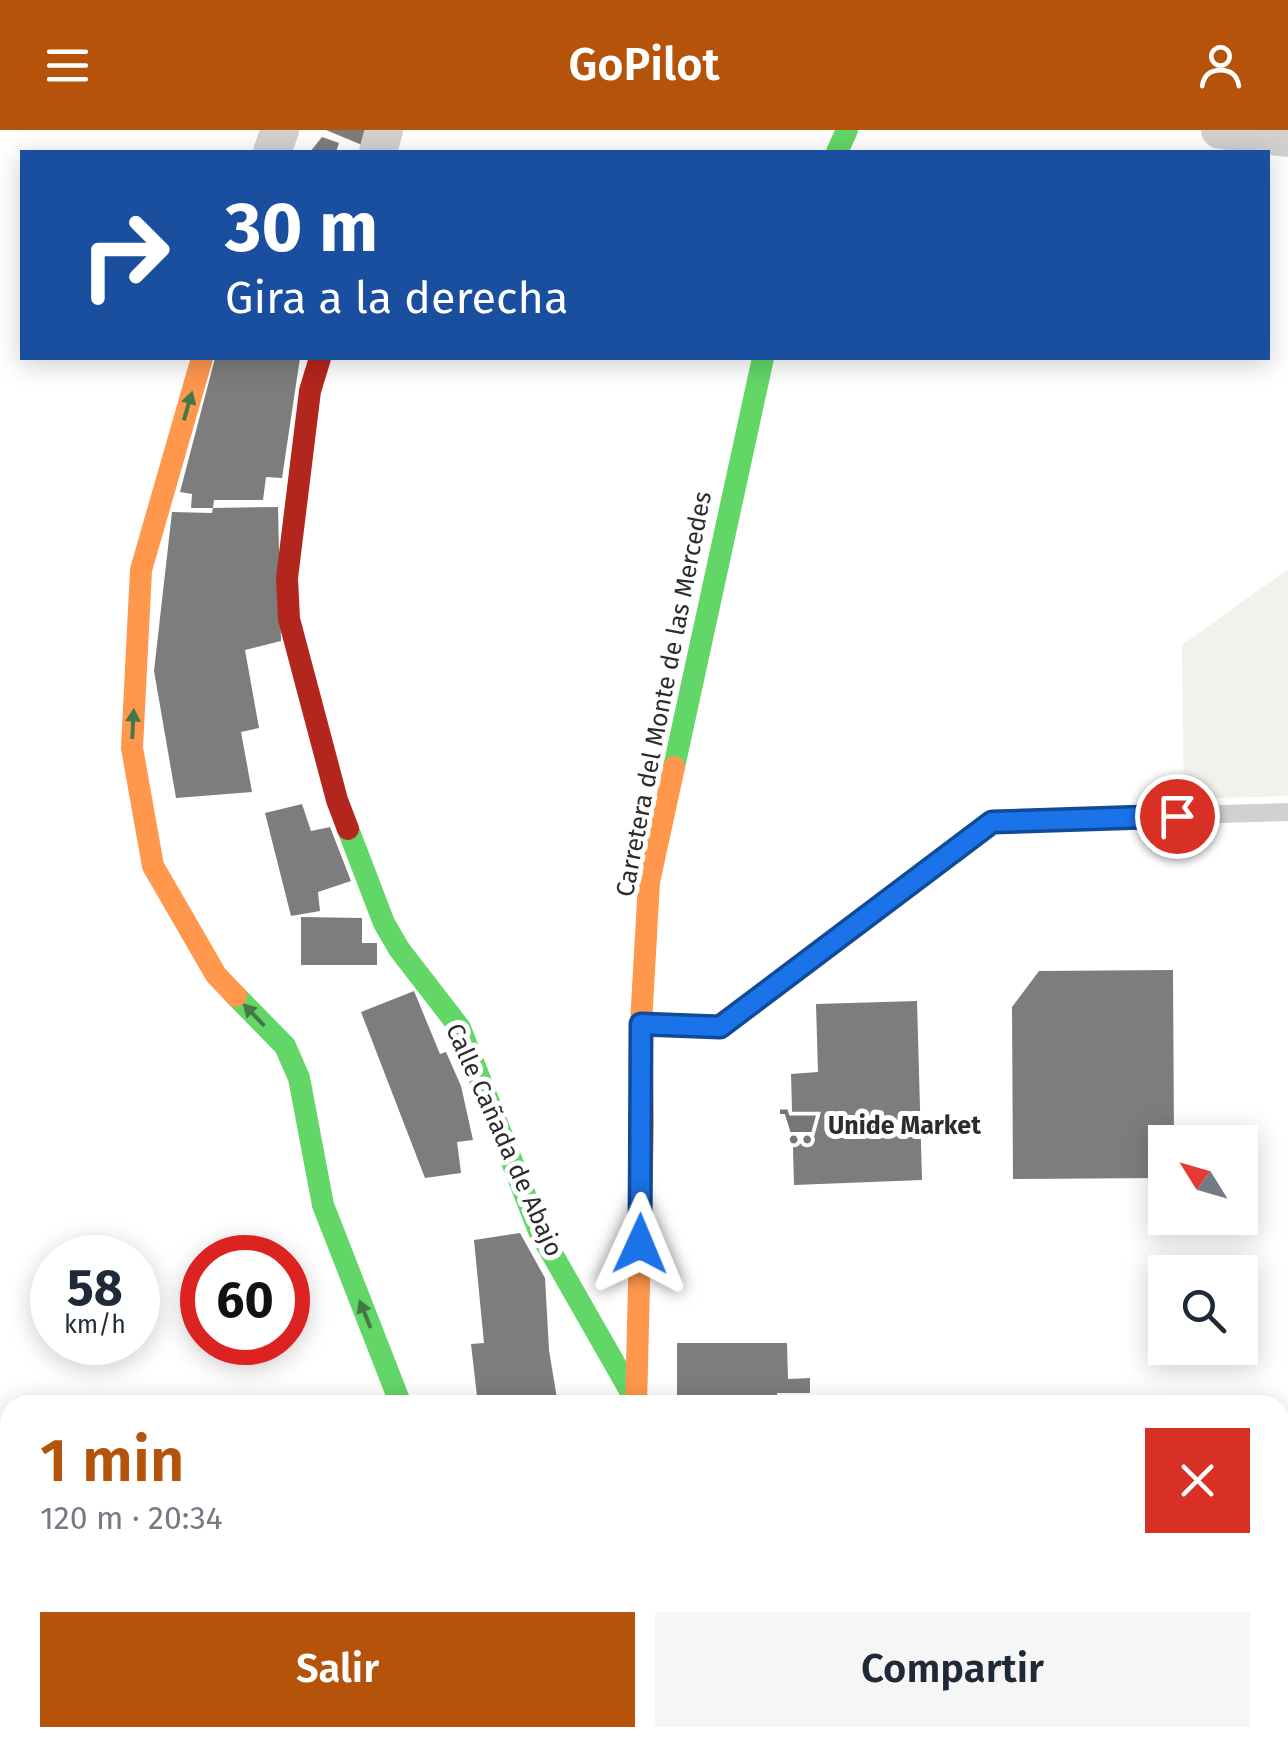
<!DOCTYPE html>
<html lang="es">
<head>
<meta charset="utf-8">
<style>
	body { margin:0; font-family:"Fira Sans",sans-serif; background:#f6f6f7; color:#1f2937; height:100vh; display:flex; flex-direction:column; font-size:38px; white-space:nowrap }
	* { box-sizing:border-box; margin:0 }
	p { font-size:32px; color:#747a83 }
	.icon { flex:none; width:55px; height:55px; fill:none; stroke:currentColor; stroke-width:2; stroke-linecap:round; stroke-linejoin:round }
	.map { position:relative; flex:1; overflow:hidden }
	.sheet { position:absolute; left:0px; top:1265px; width:1290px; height:352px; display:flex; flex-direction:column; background:#fff; border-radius:30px 30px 0 0; box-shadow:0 5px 25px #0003 }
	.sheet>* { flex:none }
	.top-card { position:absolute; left:20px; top:20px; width:1250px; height:210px; border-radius:0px; box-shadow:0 5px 25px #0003; background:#1a4fa0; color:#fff; overflow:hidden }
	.needle { width:65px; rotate:307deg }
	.tools { position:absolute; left:1148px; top:995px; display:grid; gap:20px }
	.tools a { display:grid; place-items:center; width:110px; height:110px; border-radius:0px; background:#fff; box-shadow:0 5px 25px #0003; font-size:50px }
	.speed { position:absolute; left:30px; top:1105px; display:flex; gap:20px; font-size:50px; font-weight:700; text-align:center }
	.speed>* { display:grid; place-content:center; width:130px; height:130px; border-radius:50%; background:#fff; box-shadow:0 5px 25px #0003; line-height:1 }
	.speed small { font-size:25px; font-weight:400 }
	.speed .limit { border:15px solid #d22; background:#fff; color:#111 }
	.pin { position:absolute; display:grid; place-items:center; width:85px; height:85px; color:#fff; margin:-42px; border:5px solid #fff; border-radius:50%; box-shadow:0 2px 10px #0007 }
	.me { position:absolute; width:110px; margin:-55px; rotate:1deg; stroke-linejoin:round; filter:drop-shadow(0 0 8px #0008) }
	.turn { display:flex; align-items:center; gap:35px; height:210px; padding:0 40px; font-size:45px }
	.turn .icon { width:130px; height:130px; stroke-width:2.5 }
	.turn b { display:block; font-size:70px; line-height:85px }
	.round { display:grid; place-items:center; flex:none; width:105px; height:105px; border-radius:0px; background:#f6f6f7 }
	.head { display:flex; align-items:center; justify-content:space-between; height:170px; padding:0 40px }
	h1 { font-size:60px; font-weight:600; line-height:75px; color:#b45309 }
	.primary-button { display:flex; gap:20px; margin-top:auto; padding:20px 40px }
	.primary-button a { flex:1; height:115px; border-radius:0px; background:#b45309; color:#fff; font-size:40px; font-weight:600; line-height:115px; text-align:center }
	.primary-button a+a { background:#f6f6f7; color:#1f2937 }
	header { display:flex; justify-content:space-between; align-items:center; height:130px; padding:0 40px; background:#b45309; color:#fff; font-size:45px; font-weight:600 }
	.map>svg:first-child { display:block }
	.green { fill:#f0f3eb }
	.building { fill:#7d7d7d }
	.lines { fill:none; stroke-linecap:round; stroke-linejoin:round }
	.path { stroke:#d1d1d1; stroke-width:6; stroke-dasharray:5 5; stroke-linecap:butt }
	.lane { stroke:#d1d1d1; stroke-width:18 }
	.street { stroke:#d1d1d1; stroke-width:38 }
	.fast { stroke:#63d668; stroke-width:22 }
	.slow { stroke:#ff974d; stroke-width:22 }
	.jam { stroke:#b3261e; stroke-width:22 }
	.oneway { fill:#457847 }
	.route-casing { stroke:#114b97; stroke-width:25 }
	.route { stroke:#1a73e8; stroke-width:18 }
	.labels { text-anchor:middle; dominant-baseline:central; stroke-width:10; stroke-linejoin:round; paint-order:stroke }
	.street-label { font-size:25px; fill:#2c2c2c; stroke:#fff }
	.poi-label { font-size:25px; font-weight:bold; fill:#2c2c2c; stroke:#fff; text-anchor:start }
</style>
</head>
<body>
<header><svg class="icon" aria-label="menu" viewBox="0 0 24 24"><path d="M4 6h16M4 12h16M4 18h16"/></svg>GoPilot<svg class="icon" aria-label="person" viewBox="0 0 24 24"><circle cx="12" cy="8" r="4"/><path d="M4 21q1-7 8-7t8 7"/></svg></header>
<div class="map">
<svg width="1288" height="1616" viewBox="0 0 1288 1616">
	<rect width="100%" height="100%" fill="#fff"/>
	<path class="green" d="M1288,439V666L1184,669L1182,515Z"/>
	<g class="building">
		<path d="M326,0H366L362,15Z"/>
		<path d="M322,7L339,13L336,22H310Z"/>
		<path d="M215,228H300L282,348L266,347L263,370H214L213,378L278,377L281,511L245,520L259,598L241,602L252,662L176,668L154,541L172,382L212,383L213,378H191L192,364L180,362Z"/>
		<path d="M302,674L311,701L330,697L351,751L318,762L320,781L291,786L265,683Z"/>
		<path d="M301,787L362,788V813H377V835H301Z"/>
		<path d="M1173,840L1174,1012H1165V1048L1013,1049L1012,877L1039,841Z"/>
		<path d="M414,861L440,924L446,922L461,956L473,1010L457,1012L461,1043L425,1048L361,882Z"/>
		<path d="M917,871L922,1050L794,1055L791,944L818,942L816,874Z"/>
		<path d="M520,1103L545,1148L549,1220L558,1275H478L471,1214L484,1213L474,1110Z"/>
		<path d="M677,1213H787L788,1249L810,1248V1263H777V1275H677Z"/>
		<path d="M3,1549L10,1554V1608H43L38,1616H13L0,1608V1554Z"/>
	</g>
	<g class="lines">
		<path class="path" d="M90,1616L96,1608"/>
		<path class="lane" d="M646,894L720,897L992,691L1288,682"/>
		<g class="street">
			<path d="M1220,0L1288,8"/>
			<path d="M272,22L280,0"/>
			<path d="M378,22L384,0"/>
			<path d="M0,1417L10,1423"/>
			<path d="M583,1608L593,1616"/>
		</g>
		<g class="fast">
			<path d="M837,22L847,0"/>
			<path d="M674,637L763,228"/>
			<path d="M348,699L384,793L399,819L460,898L539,1101L636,1271"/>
			<path d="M236,866L285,916L299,948L323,1075L401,1275"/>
		</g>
		<g class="slow">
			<path d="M202,228L141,440L132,618L153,736L216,845L236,866"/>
			<path d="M636,1275L643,996L641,894L649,752L674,637"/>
		</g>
		<g class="jam">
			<path d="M320,228L310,261L287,448L289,489L337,670L348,699"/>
			<path d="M739,1608L743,1616"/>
		</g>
	</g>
	<defs><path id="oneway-solid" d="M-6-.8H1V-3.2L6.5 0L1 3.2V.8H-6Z" transform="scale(2.5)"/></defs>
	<g class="oneway">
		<use href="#oneway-solid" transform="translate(188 276) rotate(-74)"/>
		<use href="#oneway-solid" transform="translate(133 594) rotate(-87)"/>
		<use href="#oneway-solid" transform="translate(254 885) rotate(-134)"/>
		<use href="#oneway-solid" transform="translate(365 1184) rotate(-112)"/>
	</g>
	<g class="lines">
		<g class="route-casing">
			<path id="route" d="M640,1114L641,894L720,897L992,692L1177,686"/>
		</g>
		<use href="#route" class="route"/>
	</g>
	<defs>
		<g id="supermarket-bare" transform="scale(3)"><path d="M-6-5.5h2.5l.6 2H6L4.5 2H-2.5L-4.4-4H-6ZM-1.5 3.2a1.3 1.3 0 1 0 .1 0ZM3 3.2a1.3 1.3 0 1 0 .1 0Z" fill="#767676" stroke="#fff" stroke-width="2.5" paint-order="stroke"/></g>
	</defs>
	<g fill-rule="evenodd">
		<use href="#supermarket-bare" x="798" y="996"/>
	</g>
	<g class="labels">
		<g class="street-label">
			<text transform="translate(664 564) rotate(-79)">Carretera del Monte de las Mercedes</text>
			<text transform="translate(504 1010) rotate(66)">Calle Cañada de Abajo</text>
		</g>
		<g class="poi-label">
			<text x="828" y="996">Unide Market</text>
		</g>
	</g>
</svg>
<div class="tools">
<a><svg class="needle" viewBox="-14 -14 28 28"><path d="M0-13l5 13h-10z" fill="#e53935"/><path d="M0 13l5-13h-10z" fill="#747a83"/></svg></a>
<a><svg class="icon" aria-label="search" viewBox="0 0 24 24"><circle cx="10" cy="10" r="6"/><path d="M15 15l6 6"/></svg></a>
</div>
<div class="speed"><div>58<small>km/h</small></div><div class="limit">60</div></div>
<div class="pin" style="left:1177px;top:686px;background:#d93025"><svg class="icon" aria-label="arrive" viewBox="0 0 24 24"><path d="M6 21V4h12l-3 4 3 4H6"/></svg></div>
<svg class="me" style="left:640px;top:1114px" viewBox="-20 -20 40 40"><path d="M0-17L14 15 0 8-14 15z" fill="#1a73e8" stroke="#fff" stroke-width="4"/></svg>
<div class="top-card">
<div class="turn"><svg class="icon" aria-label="right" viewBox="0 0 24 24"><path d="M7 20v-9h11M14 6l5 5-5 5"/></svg><div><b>30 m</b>Gira a la derecha</div></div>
</div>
<section class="sheet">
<div class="head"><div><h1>1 min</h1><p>120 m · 20:34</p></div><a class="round" style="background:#d93025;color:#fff"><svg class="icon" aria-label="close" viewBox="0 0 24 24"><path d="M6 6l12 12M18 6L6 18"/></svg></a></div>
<div class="primary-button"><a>Salir</a><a>Compartir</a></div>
</section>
</div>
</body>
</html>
